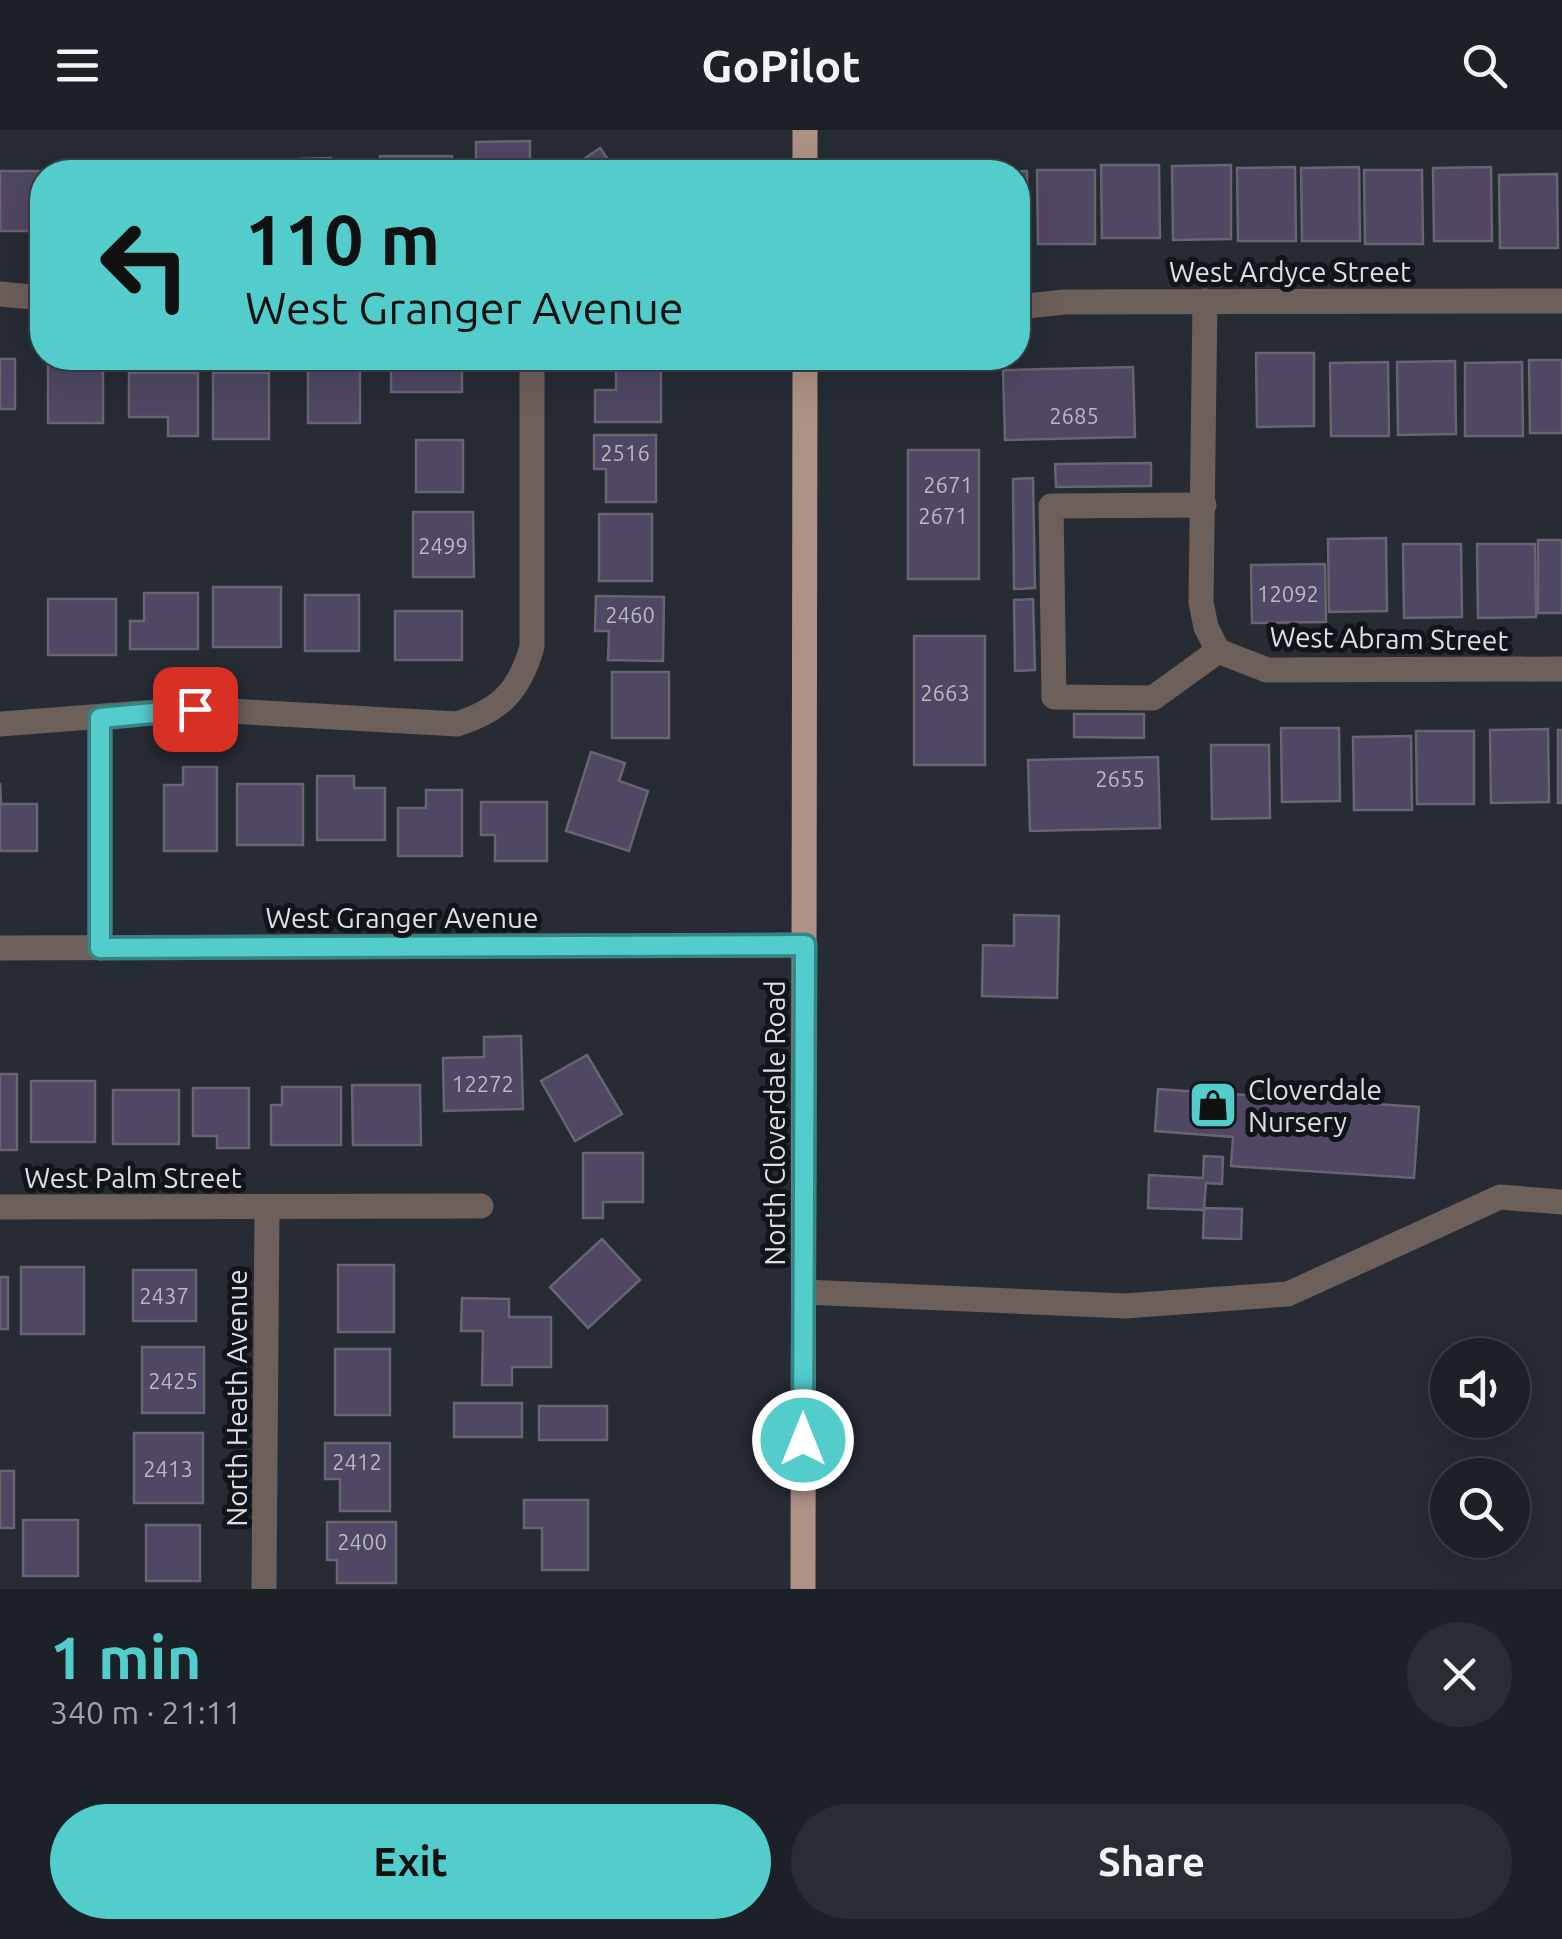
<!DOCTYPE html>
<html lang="en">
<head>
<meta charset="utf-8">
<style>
	body { margin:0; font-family:Ubuntu,sans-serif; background:#292d33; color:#f1f3f6; height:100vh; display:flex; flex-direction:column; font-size:38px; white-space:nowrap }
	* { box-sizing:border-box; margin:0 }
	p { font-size:32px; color:#a0a3a7 }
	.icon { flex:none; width:55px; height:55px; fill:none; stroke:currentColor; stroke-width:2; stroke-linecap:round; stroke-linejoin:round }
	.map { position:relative; height:1459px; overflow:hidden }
	.sheet { display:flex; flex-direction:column; background:#1c2027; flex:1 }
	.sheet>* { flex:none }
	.top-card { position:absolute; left:30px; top:30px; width:1000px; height:210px; border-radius:40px; box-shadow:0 10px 40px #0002,0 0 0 2px #3a3e44; background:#52cdcc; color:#111; overflow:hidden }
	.tools { position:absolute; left:1430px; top:1208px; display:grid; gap:20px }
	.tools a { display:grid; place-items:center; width:100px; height:100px; border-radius:50%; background:#1c2027; box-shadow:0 10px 40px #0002,0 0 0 2px #3a3e44; font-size:50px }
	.pin { position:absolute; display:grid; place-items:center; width:85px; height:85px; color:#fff; margin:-42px; border-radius:20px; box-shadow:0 5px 15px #0006 }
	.me { position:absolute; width:110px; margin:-55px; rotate:0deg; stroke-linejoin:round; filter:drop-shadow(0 0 8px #0008) }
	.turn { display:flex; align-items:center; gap:35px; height:210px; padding:0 50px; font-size:45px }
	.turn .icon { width:130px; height:130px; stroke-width:2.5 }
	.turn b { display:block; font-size:70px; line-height:85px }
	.round { display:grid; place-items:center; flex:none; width:105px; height:105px; border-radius:52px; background:#292d33 }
	.headline { display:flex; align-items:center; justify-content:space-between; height:170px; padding:0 50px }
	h1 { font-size:60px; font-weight:700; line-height:75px; color:#52cdcc }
	.button { display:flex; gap:20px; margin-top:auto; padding:20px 50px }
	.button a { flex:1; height:115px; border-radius:60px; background:#52cdcc; color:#111; font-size:40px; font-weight:700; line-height:115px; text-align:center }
	.button a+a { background:#292d33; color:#f1f3f6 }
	header { display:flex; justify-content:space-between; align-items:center; height:130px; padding:0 50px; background:#1c2027; font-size:45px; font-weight:700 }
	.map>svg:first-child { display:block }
	.building { fill:#4f4763; stroke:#676570; stroke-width:2.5 }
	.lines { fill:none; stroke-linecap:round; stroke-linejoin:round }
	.minor { stroke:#6d5f59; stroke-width:25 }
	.major { stroke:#af9185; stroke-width:25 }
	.route-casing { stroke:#358585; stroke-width:25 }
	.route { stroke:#52cdcc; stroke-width:18 }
	.labels { text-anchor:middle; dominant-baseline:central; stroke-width:10; stroke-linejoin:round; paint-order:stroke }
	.number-label { font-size:22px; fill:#b9b9c4 }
	.street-label { font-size:28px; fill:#dcdfe5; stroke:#111418 }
	.poi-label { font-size:28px; fill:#dcdfe5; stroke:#111418; text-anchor:start }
</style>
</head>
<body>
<header><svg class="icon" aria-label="menu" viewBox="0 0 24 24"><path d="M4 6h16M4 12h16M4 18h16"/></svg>GoPilot<svg class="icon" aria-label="search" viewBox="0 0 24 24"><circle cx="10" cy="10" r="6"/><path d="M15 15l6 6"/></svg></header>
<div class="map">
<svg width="1562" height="1459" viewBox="0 0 1562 1459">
	<rect width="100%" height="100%" fill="#262b34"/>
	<g class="building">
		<path d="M530,11V42H476V12Z"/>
		<path d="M600,18L617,42H565Z"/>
		<rect x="380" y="26" width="72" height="16"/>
		<path d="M331,28V42H300V29Z"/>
		<path d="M1101,35H1159L1160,108H1102Z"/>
		<path d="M1231,35V109L1173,110L1172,36Z"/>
		<path d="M1295,37L1296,111H1238L1237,38Z"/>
		<path d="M1359,37L1360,111H1302L1301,38Z"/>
		<path d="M1491,37L1492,111H1434L1433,38Z"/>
		<rect x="901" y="38" width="58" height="4"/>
		<path d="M1037,40H1095V114H1038Z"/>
		<path d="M1364,40H1422L1423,114H1365Z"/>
		<path d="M0,41H52L42,42V101H0Z"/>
		<path d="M1027,41L1028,115H1018V42H969Z"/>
		<path d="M1557,44L1558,118H1500L1499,45Z"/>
		<path d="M1256,223H1314V296L1257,297Z"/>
		<rect x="391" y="228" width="71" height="34"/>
		<path d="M616,228H661V292H595V260H616Z"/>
		<rect x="0" y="229" width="15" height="50"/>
		<path d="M1529,230H1562V303H1530Z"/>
		<path d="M1455,231L1456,304L1398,305L1397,232Z"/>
		<path d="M1388,232L1389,306H1331L1330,233Z"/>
		<path d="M1522,232L1523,306H1465V233Z"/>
		<rect x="308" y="233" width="52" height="60"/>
		<rect x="48" y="234" width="55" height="59"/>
		<path d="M1133,237L1135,307L1005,310L1003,240Z"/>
		<path d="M129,243H198V306H168V287H129Z"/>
		<rect x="213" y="243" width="56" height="66"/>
		<path d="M594,305H656V372H606V339H594Z"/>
		<rect x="416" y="310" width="47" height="52"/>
		<rect x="908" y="320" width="71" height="129"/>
		<path d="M1151,333V356L1056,357L1055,334Z"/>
		<path d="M1033,348L1035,458L1014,459L1013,349Z"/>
		<path d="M413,382H473L474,447H413Z"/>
		<rect x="599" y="384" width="53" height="67"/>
		<path d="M1386,408L1387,481L1329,482L1328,409Z"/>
		<rect x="1538" y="410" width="24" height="73"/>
		<path d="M1403,414H1461L1462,487L1404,488Z"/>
		<path d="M1477,414H1535L1536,487L1478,488Z"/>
		<path d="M1325,434L1326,492L1252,493L1251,435Z"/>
		<rect x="213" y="457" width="68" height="60"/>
		<path d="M144,463H198V519H130V491H144Z"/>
		<rect x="305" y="465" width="54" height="56"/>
		<path d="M596,466L664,467L663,531L608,530L609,501H595Z"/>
		<rect x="48" y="469" width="68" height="56"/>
		<path d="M1033,469L1035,540L1015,541L1014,470Z"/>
		<rect x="395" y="481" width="67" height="49"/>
		<rect x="914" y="506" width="71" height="129"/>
		<rect x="612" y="542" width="57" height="66"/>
		<path d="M1074,584H1144V608L1074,607Z"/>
		<path d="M1281,598H1339L1340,671L1282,672Z"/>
		<path d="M1548,599L1549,672L1491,673L1490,600Z"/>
		<rect x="1558" y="600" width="4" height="73"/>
		<path d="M1416,601H1474V674H1417Z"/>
		<path d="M1411,606L1412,680H1354L1353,607Z"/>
		<path d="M1211,615H1269L1270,688L1212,689Z"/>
		<path d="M591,622L625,633L619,651L648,661L629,721L566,701Z"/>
		<path d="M1158,627L1160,698L1030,701L1028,630Z"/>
		<path d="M183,637H217V721H164V655H183Z"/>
		<path d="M317,646H354V658H385V710H317Z"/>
		<path d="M0,653L1,674H37V721H0Z"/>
		<rect x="237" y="654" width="66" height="61"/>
		<path d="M426,660H462V726H398V678H426Z"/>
		<path d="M481,672H547V731H495V705H481Z"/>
		<path d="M1014,785L1059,786L1057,868L982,866L983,815L1014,816Z"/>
		<path d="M521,906L523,979L444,981L443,928L484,927V907Z"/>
		<path d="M587,925L622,984L575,1011L541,951Z"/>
		<rect x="0" y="944" width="17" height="76"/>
		<rect x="31" y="951" width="64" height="61"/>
		<path d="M352,955H420L421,1015H353Z"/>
		<path d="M282,957H341V1015H271V975H282Z"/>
		<path d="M193,958H249V1018H217V1006H193Z"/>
		<path d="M1158,959L1419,977L1414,1048L1231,1036L1233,1007L1155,1001Z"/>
		<rect x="113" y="960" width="66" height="54"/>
		<path d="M583,1023H643V1072H603V1088H583Z"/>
		<path d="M1204,1026L1223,1027L1222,1054L1206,1053L1204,1078L1242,1079L1241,1109L1203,1108L1204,1080L1148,1078L1149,1045L1203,1048Z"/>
		<path d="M602,1109L640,1150L588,1198L550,1157Z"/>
		<rect x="338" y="1135" width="56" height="67"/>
		<rect x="21" y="1137" width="63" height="67"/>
		<rect x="133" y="1140" width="63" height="51"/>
		<rect x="0" y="1147" width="8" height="52"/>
		<path d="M462,1168L509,1169V1187H551V1237H512V1255H482L483,1201H461Z"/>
		<rect x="142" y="1217" width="62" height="66"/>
		<rect x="335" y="1219" width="55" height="66"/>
		<rect x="454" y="1273" width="68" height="34"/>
		<rect x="539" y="1276" width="68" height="34"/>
		<rect x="134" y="1303" width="69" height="70"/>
		<path d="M325,1313H390V1381H340V1349H325Z"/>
		<rect x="0" y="1341" width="14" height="57"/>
		<path d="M524,1370H588V1440H542V1398H524Z"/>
		<rect x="23" y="1390" width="55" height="56"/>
		<path d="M327,1392H396V1453H337V1430H327Z"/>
		<rect x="146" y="1395" width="54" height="56"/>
	</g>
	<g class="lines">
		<g class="minor">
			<path d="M0,164L42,168"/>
			<path d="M1205,171L1201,472L1206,497L1218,521"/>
			<path d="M1018,177L1064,172L1562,171"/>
			<path d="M1204,375L1051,376L1054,567L1153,568L1218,521"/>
			<path d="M1218,521L1267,540L1562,539"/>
			<path d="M100,588V818"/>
			<path d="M0,594L195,579L457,594C501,580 519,561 532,517V228"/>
			<path d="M0,818L805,815"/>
			<path d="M0,1077L481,1076"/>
			<path d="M804,1162L1125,1176L1288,1164L1500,1067L1562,1072"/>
			<path d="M264,1459L267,1077"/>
		</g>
		<g class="major">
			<path d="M805,42V0"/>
			<path d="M803,1459L805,228"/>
		</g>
	</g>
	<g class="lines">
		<g class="route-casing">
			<path id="route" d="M195,579L100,588V818L805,815L803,1310"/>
		</g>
		<use href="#route" class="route"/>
	</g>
	<defs>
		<g id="shop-square" transform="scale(2.5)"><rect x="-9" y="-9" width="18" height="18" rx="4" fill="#52cdcc" stroke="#111418"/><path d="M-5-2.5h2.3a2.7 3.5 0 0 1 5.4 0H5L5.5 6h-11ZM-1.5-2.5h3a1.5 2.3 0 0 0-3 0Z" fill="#111"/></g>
	</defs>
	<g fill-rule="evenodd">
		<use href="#shop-square" x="1213" y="975"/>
	</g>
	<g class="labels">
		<g class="number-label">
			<text x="1074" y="285">2685</text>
			<text x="625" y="322">2516</text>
			<text x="948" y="354">2671</text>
			<text x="943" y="385">2671</text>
			<text x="443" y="415">2499</text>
			<text x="1288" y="463">12092</text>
			<text x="630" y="484">2460</text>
			<text x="945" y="562">2663</text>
			<text x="1120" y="648">2655</text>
			<text x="483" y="953">12272</text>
			<text x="164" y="1165">2437</text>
			<text x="173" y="1250">2425</text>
			<text x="357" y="1331">2412</text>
			<text x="168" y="1338">2413</text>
			<text x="362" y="1411">2400</text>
		</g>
		<g class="street-label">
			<text x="1290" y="141">West Ardyce Street</text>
			<text transform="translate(1389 508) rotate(1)">West Abram Street</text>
			<text x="402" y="787">West Granger Avenue</text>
			<text transform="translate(774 993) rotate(-90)">North Cloverdale Road</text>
			<text x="133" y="1047">West Palm Street</text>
			<text transform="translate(236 1268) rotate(-90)">North Heath Avenue</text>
		</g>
		<g class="poi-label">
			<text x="1248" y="959">Cloverdale<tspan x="1248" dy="32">Nursery</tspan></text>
		</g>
	</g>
</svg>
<div class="tools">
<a><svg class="icon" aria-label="sound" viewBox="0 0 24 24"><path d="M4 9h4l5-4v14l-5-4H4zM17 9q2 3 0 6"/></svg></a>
<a><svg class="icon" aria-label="search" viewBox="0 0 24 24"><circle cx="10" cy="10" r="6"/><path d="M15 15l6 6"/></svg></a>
</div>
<div class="pin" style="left:195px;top:579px;background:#d93025"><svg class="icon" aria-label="arrive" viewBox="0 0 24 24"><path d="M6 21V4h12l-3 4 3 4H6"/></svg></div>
<svg class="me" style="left:803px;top:1310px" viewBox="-20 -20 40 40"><circle r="17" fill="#52cdcc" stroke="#fff" stroke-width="3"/><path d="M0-11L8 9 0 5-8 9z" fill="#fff"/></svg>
<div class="top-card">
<div class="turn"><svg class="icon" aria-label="left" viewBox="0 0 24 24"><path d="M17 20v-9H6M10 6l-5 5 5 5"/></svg><div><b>110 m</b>West Granger Avenue</div></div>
</div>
</div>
<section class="sheet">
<div class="headline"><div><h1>1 min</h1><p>340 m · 21:11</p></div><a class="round"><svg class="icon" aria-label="close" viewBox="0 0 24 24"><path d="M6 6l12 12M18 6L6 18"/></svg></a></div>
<div class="button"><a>Exit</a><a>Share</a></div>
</section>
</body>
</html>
